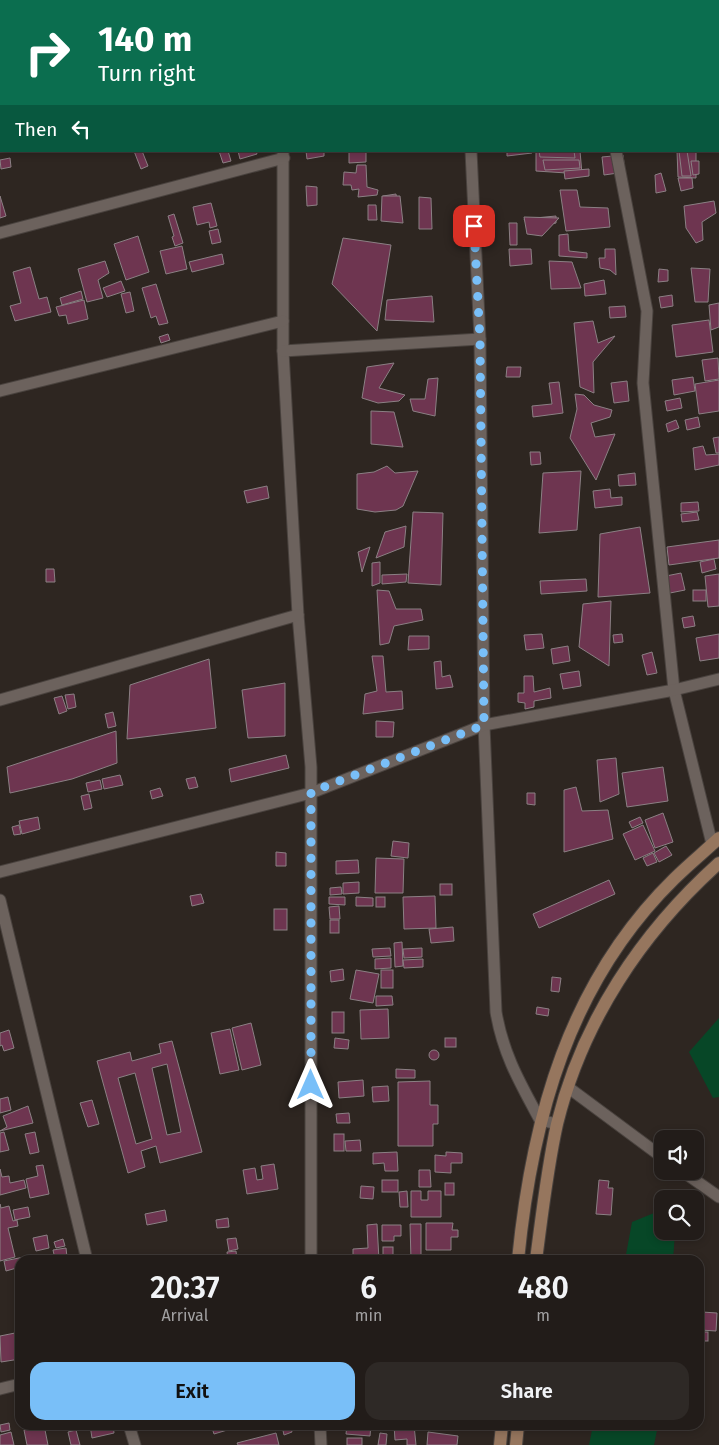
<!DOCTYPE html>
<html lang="en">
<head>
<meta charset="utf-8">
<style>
	body { margin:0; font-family:"Fira Sans",sans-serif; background:#2e2926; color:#f1f3f6; height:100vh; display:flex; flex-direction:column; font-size:19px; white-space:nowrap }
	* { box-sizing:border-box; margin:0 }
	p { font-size:16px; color:#a2a1a2 }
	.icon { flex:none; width:28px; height:28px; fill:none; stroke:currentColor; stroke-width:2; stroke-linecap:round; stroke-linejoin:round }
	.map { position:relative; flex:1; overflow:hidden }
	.panel { position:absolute; left:15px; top:1255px; width:689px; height:175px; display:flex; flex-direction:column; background:#221c19; border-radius:15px; box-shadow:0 2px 8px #0003,0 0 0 1px #3f3a38 }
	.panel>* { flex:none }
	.guide { position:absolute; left:0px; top:0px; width:720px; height:152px; box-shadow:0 2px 8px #0003,0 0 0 1px #3f3a38; background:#0b6e4f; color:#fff; overflow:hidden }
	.tools { position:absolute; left:654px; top:1130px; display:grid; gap:10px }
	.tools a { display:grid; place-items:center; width:50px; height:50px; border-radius:10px; background:#221c19; box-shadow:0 2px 8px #0003,0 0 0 1px #3f3a38; font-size:25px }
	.pin { position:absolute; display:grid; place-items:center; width:42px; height:42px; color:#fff; margin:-21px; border-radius:10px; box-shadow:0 2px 8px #0006 }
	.me { position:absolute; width:55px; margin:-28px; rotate:0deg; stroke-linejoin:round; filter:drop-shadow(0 0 4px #0008) }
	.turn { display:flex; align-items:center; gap:18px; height:105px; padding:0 15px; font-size:22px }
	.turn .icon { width:65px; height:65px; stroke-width:2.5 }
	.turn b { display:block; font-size:35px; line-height:42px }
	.then { display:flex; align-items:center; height:48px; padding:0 15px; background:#0003; gap:10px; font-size:19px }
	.eta { display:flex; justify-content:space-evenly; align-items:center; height:85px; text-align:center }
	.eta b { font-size:30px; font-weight:600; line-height:35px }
	.primary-button { display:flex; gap:10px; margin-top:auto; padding:10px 15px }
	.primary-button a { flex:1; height:58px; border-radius:15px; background:#79bff8; color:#111; font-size:20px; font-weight:600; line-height:58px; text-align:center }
	.primary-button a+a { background:#2e2926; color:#f1f3f6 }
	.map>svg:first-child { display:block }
	.green { fill:#074727 }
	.building { fill:#6e3550; stroke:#8b8084; fill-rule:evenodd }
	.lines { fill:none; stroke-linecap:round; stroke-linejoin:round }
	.street-casing { stroke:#49423e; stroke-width:13 }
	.secondary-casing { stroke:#49423e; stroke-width:14 }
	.street { stroke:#6c625d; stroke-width:11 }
	.secondary { stroke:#96765e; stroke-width:12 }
	.route { stroke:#79bff8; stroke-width:9; stroke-dasharray:0 16.2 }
</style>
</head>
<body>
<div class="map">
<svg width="719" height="1445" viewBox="0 0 719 1445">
	<rect width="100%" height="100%" fill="#2e2621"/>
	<g class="green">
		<path d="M719,1018V1097L713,1098L689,1052Z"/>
		<path d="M654,1213L662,1221V1231L675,1233L673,1260H625L632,1222Z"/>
		<path d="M593,1425H658L654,1445H589Z"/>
	</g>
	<g class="building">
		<path d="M134,151H142L148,166L141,169Z"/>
		<path d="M219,151H228L231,161L223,163Z"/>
		<path d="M238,151H256L257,154L240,159Z"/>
		<path d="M306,151H324V156L307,159Z"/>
		<path d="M349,151H366V162L349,163Z"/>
		<path d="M507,151H531L532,153L507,156Z"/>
		<path d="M536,151H580L582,174L536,171Z"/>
		<path d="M539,151H574L575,158L540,157Z"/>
		<path d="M677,151H696V178L678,177Z"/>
		<path d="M679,151H687L691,176H682Z"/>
		<path d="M623,155L625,172L604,175L602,157Z"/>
		<path d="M10,158L11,167L1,169L0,160Z"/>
		<path d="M543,160H579L580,168L545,170Z"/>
		<path d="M691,161H699V174L693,175Z"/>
		<path d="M357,165H366L367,187L378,190L377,195L358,197L359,189L352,190L351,185H343L344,172L356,173Z"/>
		<path d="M589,169V176L565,179L564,171Z"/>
		<path d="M661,173L666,191L656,193L655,175Z"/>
		<path d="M678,178H692L693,188L681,191Z"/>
		<path d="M306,186L317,187V205L307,206Z"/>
		<path d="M560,190H577L580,207L608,208L610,227L566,231Z"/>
		<path d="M396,194L399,218L382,219L383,196Z"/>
		<path d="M0,196L6,216L0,218Z"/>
		<path d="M382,196H400L403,223L381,221Z"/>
		<path d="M419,197L431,198L432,229H419Z"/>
		<path d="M714,201L716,213L702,222L703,240L696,243L686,228L684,206Z"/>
		<path d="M211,203L217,226L210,228L209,222L197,225L193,207Z"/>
		<path d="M368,205H376L377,220H368Z"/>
		<path d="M174,214L183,243L175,246L172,237L174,236L168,216Z"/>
		<path d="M556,216V223L547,225V230L532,234L524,219Z"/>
		<path d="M524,217L559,218L542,236L527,234Z"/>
		<path d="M509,223H517V245H510Z"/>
		<path d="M218,229L221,242L212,244L209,231Z"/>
		<path d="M568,234L569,251L587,253V258L559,256V235Z"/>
		<path d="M138,236L149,272L126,280L114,244Z"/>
		<path d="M343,238L391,245L377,331L332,284Z"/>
		<path d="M182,246L187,269L166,274L160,251Z"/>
		<path d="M509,249H531L532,264L510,266Z"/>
		<path d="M605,249H615L616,275L610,270L600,268L599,258H605Z"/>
		<path d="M222,254L224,264L192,272L189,262Z"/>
		<path d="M105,261L109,273L98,280L103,298L87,302L78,269Z"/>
		<path d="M549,261L572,262L581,288L551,289Z"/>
		<path d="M30,267L39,299L47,297L51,312L15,321L10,306L21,303L13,272Z"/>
		<path d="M691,268L710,269L708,302H695Z"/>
		<path d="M659,269L668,270V281L658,282Z"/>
		<path d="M604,280L606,294L585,296L584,284Z"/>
		<path d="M121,281L125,291L107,297L103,288Z"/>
		<path d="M156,284L168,323L159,325L156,316L151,318L142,288Z"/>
		<path d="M81,291L83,299L62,305L60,298Z"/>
		<path d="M130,292L134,311L126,313L121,294Z"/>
		<path d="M672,295L673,306L661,308L659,297Z"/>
		<path d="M432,296L434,322L385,320L387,300Z"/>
		<path d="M84,300L88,319L68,324L66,315L59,316L56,307Z"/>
		<path d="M719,303V327L711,330L709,305Z"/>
		<path d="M625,306L626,317L610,318L609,307Z"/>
		<path d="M709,320L713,352L676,357L672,325Z"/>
		<path d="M593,321L598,343L615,336L593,362L594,393L580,387L574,323Z"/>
		<path d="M168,334L170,340L161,343L159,337Z"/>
		<path d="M718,358L719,379L705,381L702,360Z"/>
		<path d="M394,363L379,388L405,395L399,401L378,403L362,398L367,367Z"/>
		<path d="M507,367H521L520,377H506Z"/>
		<path d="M693,377L695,391L674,395L672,380Z"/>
		<path d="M438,378L435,416L413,411L410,399H425L428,379Z"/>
		<path d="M719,380V411L699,414L695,384Z"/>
		<path d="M627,381L629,401L614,403L611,383Z"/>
		<path d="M559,382L563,413L533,417L532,406L552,404L549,383Z"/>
		<path d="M575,394L584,395L594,405L612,410L610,417L591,423L595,437L615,434L596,480L570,438L577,409Z"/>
		<path d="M680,398L682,408L667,411L665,401Z"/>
		<path d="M371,411L394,412L403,447L371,444Z"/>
		<path d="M698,417L700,427L687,430L685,420Z"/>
		<path d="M676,420L679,428L668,432L666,424Z"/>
		<path d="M719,437V453H716L713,438Z"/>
		<path d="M703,446L706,455L719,454V465L695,470L693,448Z"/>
		<path d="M530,452H540L541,464L531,465Z"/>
		<path d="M387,466L395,473L418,471L403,506L396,510L375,512L357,509V474L374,472Z"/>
		<path d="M581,471L577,530L539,533L543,473Z"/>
		<path d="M635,473L636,485L619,486L618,475Z"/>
		<path d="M267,486L269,498L247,503L244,491Z"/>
		<path d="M610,489L611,498L622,497V505L595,508L593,491Z"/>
		<path d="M698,502L699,511L681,512V503Z"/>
		<path d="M413,512L443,513L441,585L408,583Z"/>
		<path d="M697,512L699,520L682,522L681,514Z"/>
		<path d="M406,526L404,547L376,558L385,532Z"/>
		<path d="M640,527L650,593L598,597L600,534Z"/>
		<path d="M719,540V558L669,565L667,547Z"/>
		<path d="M370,547L362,572L358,552Z"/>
		<path d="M714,559L716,569L702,573L700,562Z"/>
		<path d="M380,562V583L372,586V563Z"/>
		<path d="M46,569H54L55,582H46Z"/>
		<path d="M681,573L685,590L670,593L666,576Z"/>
		<path d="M407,574L406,582L382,584V575Z"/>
		<path d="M719,574V606L708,607L705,576Z"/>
		<path d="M586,579L587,591L541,594L540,581Z"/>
		<path d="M377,590L389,591L396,609H421L423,620L394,626L389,643L380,645Z"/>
		<rect x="693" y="590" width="13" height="11"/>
		<path d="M611,601L609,666L579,647L583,604Z"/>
		<path d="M693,616L695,626L684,628L682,618Z"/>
		<path d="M542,634L544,648L526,650L524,635Z"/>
		<path d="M622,634L623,642L614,643L613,635Z"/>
		<path d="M719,634V658L700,661L696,638Z"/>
		<path d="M409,636H429V649L408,650Z"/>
		<path d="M568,646L570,661L553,664L551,649Z"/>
		<path d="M652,652L657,673L647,675L642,655Z"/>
		<path d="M372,656H383L386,692L402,691L403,709L363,714L365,694L377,691Z"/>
		<path d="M209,659L216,728L127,739L130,685Z"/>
		<path d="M441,661L442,677L450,675L453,687L436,689L434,662Z"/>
		<path d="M579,671L581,686L563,689L560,674Z"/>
		<path d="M524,676H533L534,692L550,688L551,698L534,701V707L525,709V703L518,702V693H524Z"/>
		<path d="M285,683V736L248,738L242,690Z"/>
		<path d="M74,694L76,707L68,709L65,695Z"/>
		<path d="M62,696L67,711L59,714L54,698Z"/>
		<path d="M113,712L116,726L108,728L105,714Z"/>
		<path d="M376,721L394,722L393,737H376Z"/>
		<path d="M116,731L117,763L72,779L10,793L7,767Z"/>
		<path d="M286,755L289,768L231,782L229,769Z"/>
		<path d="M616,758L619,794L600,802L597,760Z"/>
		<path d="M663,767L668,801L627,807L622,773Z"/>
		<path d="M120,775L123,785L104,789L102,779Z"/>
		<path d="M195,777L198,787L189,789L186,779Z"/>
		<path d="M100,780L102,789L88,792L86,783Z"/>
		<path d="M576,787L582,811L608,810L613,839L564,852V790Z"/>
		<path d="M160,788L163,796L152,799L150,791Z"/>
		<path d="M527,793H535V805L527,804Z"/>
		<path d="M89,794L92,808L84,810L81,796Z"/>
		<path d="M663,813L673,842L655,848L645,820Z"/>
		<path d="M38,817L40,829L22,834L19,821Z"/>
		<path d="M640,817L643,823L632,828L629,822Z"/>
		<path d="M19,825L21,834L14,835L12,827Z"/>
		<path d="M643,825L655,851L635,860L623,834Z"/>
		<path d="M393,841L409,843L408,858L391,856Z"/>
		<path d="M666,846L672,855L659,862L654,853Z"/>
		<path d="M276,852L286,853V866H276Z"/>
		<path d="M653,853L657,862L647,866L643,858Z"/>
		<path d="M376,858L404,859L403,893H375Z"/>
		<path d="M358,860L359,873L336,874V861Z"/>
		<path d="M609,880L615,894L539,928L533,914Z"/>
		<path d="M359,882V893L343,894V883Z"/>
		<rect x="440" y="884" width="12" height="11"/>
		<path d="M341,887L342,894L330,895V888Z"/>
		<path d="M201,894L204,903L192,906L190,896Z"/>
		<path d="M435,896L436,928L404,929L403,897Z"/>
		<path d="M329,897H345V905L329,904Z"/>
		<path d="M356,897L373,898V906H356Z"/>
		<rect x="376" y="897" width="9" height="10"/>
		<path d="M339,906L340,919H330L329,907Z"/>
		<rect x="274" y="909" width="13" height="21"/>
		<rect x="330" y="920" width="9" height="13"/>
		<path d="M453,927L454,941L431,943L429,929Z"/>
		<path d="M402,942L403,966L395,967L394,943Z"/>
		<path d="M390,948L391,956L373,957L372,949Z"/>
		<path d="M422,948V957L404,958L403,949Z"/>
		<path d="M391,958V968L375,969V959Z"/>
		<path d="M423,959V967L404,968L403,960Z"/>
		<path d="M343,969L344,980L331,982L330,971Z"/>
		<path d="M356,970L379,974L373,1003L350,999Z"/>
		<rect x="381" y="970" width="12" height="18"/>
		<path d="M552,977L561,978L559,992L551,991Z"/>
		<path d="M376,996H392L393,1005L376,1006Z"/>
		<path d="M537,1007L549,1009L548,1016L536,1014Z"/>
		<path d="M388,1009L389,1038L361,1039L360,1010Z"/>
		<rect x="332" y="1012" width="12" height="21"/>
		<path d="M251,1023L261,1065L242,1070L232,1028Z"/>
		<path d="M230,1029L239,1070L220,1074L211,1033Z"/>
		<path d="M9,1030L14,1048L4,1051L2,1045L0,1046V1033Z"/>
		<path d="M335,1038L349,1040L348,1049L334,1048Z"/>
		<rect x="445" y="1038" width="11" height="9"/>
		<path d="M172,1041L202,1152L160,1163L156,1146L141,1151L145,1167L128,1173L97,1061L130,1052L132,1061L161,1053L159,1044ZM167,1064L181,1132L167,1135L152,1068ZM135,1073L152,1139L136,1144L118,1078Z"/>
		<circle cx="434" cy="1055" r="5"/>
		<path d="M396,1069L415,1070V1078H396Z"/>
		<path d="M363,1080L364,1096L339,1098L338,1082Z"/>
		<path d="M430,1081V1105H438V1124H433V1146H398V1082Z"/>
		<path d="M388,1086L389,1101L373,1102L372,1087Z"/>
		<path d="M8,1097L11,1110L0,1113V1099Z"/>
		<path d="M92,1100L99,1124L88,1127L80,1103Z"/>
		<path d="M28,1106L33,1123L0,1131L7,1127L3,1116Z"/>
		<path d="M349,1113L350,1123H337L336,1114Z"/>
		<path d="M4,1132L9,1150L0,1152V1133Z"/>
		<path d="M35,1132L39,1152L30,1154L25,1134Z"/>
		<rect x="334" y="1134" width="10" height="17"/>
		<path d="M360,1140L361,1151H346L345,1141Z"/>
		<path d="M397,1152L398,1171H385L384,1163L373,1164V1153Z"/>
		<path d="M446,1152L462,1153V1163H451V1173L435,1172V1155L446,1156Z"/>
		<path d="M274,1164L278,1189L247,1194L243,1170L255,1168L257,1180L263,1179L261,1166Z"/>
		<path d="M43,1165L49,1194L30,1198L26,1179L38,1176L36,1166Z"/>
		<path d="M0,1169L2,1177L9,1176L10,1183L24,1180L26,1188L0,1195Z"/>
		<path d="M419,1170H430L431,1187H419Z"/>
		<rect x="382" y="1180" width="16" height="12"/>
		<path d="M599,1180L609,1181L608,1188H613L611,1215L596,1214Z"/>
		<rect x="445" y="1183" width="9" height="12"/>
		<path d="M361,1186L374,1187L373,1199L360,1198Z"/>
		<path d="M407,1191L408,1207H400L399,1192Z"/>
		<path d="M411,1191H421V1200H428V1191H441V1217H411Z"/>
		<path d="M0,1204L1,1208L9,1206L13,1221L17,1220L18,1226L8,1228L15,1257L0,1261Z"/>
		<path d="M28,1207L30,1217L15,1220L13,1210Z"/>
		<path d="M165,1210L167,1221L147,1225L145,1214Z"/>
		<path d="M228,1218L229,1227L217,1228L216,1220Z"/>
		<path d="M426,1223H453L452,1230H458V1237H451V1250H426Z"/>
		<path d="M377,1224L379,1260H353V1249L368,1248L367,1225Z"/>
		<path d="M410,1224H421V1260H411Z"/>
		<path d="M382,1225H401V1236H394V1241H382Z"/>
		<path d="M47,1235L49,1248L36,1251L33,1238Z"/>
		<path d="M236,1238L238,1249L229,1251L227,1239Z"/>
		<path d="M63,1239L65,1246L56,1248L54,1242Z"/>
		<rect x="383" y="1247" width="10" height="10"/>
		<path d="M66,1248L67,1257L55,1259L53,1250Z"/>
		<path d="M236,1251L237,1260H228L227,1252Z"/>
		<path d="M29,1256V1260H20V1267L6,1271L4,1261Z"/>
		<path d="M702,1312L717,1313L716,1331L700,1330Z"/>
		<path d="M20,1332V1359L1,1362L0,1336Z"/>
		<rect x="699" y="1332" width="9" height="9"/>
		<path d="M9,1423L10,1430L1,1432L0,1425Z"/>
		<path d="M44,1425L48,1445H27L24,1430Z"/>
		<path d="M90,1425H113L114,1433L92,1438Z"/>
		<path d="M211,1425H244L214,1434Z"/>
		<path d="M290,1425L292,1432L284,1435L282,1426Z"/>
		<path d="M347,1425H371L370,1436L346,1434Z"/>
		<path d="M394,1425H414L416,1445H407V1439L395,1440Z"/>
		<path d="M76,1430L80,1445H71L68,1432Z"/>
		<path d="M11,1432L14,1445H0V1435Z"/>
		<path d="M428,1432L458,1436L457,1445H427Z"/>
		<path d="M276,1433L279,1445H238L237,1443Z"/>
		<path d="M380,1433L387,1434L386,1445H378Z"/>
		<rect x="347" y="1438" width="15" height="7"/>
	</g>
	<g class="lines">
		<g class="street-casing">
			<g id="street">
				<path d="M66,0V1"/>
				<path d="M259,0L260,1"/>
				<path d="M464,0V1"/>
				<path d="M648,0V1"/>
				<path d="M206,1L211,0"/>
				<path d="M0,52H1"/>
				<path d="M283,151V351L298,615L311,767V1260"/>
				<path d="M471,151L480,339L484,725L496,1012C503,1054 520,1083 540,1120L557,1124"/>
				<path d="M616,151L647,311L643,383L674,690L712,844"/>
				<path d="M0,233L284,158"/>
				<path d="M283,351L480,339"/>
				<path d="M0,391L283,321"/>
				<path d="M0,700L298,615"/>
				<path d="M0,872L311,793L484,725L674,690L719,679"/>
				<path d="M0,900L87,1260"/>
				<path d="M569,1088L662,1157"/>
				<path d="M682,1171L719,1197"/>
				<path d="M0,1389L20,1384"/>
				<path d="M129,1425L135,1445"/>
				<path d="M320,1425L321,1445"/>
			</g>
		</g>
		<g class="secondary-casing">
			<g id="secondary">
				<path d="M518,1260C532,1118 569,982 674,879C688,865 704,852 719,838"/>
				<path d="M536,1260C542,1215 547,1169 557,1124C582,1022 641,933 719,863"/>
				<path d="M500,1445L502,1425"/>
				<path d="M516,1445L518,1425"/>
			</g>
		</g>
		<use href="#street" class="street"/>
		<use href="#secondary" class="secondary"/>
	</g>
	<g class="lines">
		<path class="route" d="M311,1085V792L484,725L480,339L474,226"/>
	</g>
</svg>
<div class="tools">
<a><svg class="icon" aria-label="sound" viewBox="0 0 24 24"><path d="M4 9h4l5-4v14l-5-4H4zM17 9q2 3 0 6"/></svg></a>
<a><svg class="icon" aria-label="search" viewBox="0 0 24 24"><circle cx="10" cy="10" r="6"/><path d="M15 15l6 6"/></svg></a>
</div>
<div class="pin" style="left:474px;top:226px;background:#d93025"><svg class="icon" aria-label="arrive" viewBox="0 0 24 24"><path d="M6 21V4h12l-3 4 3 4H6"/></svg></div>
<svg class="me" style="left:311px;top:1085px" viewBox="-20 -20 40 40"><path d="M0-17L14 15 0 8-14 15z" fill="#79bff8" stroke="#fff" stroke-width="4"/></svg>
<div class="guide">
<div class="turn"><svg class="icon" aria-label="right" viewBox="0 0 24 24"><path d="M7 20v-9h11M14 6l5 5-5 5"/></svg><div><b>140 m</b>Turn right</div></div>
<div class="then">Then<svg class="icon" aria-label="left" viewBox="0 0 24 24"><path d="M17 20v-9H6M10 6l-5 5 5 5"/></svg></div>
</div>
<section class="panel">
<div class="eta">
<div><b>20:37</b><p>Arrival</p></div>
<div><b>6</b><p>min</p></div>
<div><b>480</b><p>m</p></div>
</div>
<div class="primary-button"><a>Exit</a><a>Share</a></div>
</section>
</div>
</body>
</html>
